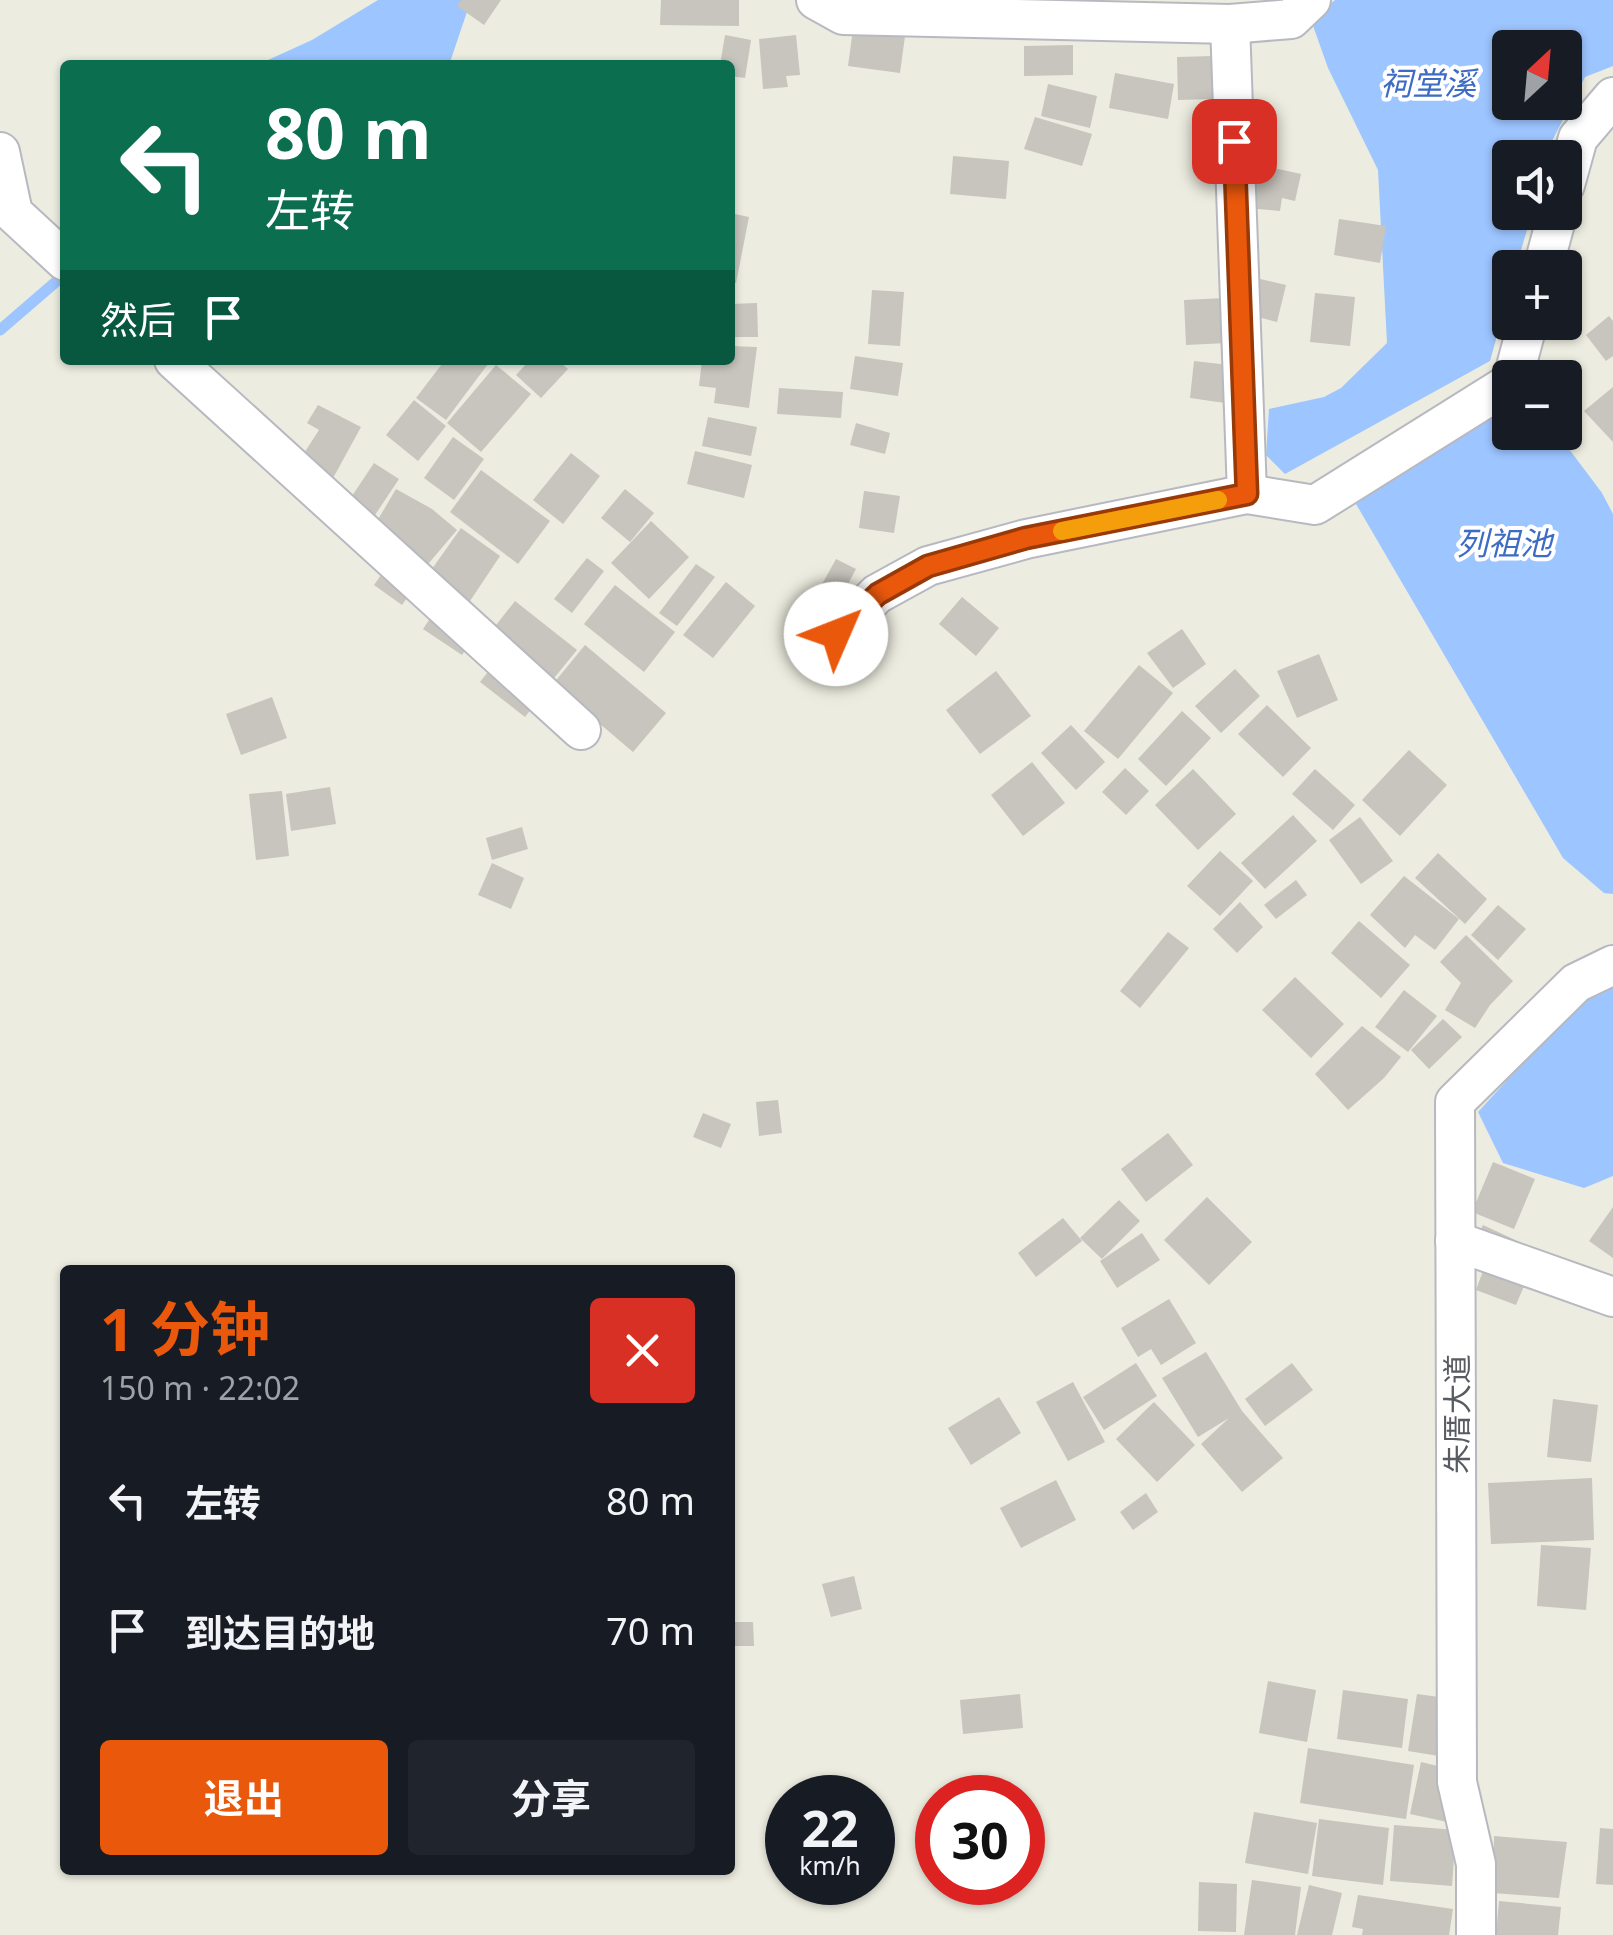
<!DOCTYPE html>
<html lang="zh">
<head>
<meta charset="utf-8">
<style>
	body { margin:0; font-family:"Noto Sans","Noto Sans SC",sans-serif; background:#20242c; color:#f1f3f6; height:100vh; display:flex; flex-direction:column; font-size:38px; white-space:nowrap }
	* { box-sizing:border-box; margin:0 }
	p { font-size:32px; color:#9ea1a6 }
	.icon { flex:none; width:55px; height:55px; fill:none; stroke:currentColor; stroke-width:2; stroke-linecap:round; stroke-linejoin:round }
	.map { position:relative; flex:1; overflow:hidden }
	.panel { position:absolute; left:60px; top:1265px; width:675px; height:610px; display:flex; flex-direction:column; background:#171b24; border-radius:10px; box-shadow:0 2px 8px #0004 }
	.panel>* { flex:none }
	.guide { position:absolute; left:60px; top:60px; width:675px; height:305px; border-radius:10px; box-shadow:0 2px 8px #0004; background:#0b6e4f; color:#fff; overflow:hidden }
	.needle { width:65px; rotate:26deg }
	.fabs { position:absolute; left:1492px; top:30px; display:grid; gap:20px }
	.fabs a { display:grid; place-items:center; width:90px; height:90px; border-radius:10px; background:#171b24; box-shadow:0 2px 8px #0004; font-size:50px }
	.speed { position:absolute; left:765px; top:1775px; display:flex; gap:20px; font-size:50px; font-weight:700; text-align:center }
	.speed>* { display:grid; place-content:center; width:130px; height:130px; border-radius:50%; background:#171b24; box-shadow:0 2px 8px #0004; line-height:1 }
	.speed small { font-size:25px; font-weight:400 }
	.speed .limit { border:15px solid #d22; background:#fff; color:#111 }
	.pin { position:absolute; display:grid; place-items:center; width:85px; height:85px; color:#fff; margin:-42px; border-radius:20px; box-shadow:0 5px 15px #0006 }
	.me { position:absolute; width:110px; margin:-55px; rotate:46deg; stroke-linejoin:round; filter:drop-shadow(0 0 8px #0008) }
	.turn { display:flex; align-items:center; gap:35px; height:210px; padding:0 40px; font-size:45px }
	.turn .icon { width:130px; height:130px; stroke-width:2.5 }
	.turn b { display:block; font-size:70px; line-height:85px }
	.then { display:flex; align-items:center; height:95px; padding:0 40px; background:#0003; gap:20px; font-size:38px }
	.round { display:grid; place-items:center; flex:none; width:105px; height:105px; border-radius:10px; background:#20242c }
	.overview { display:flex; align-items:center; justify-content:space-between; height:170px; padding:0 40px }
	h1 { font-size:60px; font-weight:700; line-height:75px; color:#ea580c }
	.cta { display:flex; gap:20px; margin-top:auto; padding:20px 40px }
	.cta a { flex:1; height:115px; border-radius:10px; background:#ea580c; color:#fff; font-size:40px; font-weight:700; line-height:115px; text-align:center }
	.cta a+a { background:#20242c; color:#f1f3f6 }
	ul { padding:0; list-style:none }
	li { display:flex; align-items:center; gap:30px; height:130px; padding:0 40px }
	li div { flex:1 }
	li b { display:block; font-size:38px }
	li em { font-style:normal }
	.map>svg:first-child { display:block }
	.water { fill:#9dc5ff; fill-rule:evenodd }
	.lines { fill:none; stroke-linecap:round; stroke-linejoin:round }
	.stream { stroke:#9dc5ff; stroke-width:11 }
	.building { fill:#c7c5bd }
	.street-casing { stroke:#b8b9c0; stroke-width:42 }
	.street { stroke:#fff; stroke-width:38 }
	.route-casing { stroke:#983908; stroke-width:25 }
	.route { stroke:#ea580c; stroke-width:18 }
	.slow { stroke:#f59e0b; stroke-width:18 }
	.labels { text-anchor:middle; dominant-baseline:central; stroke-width:8; stroke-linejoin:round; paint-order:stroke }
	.street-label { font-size:30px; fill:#595b62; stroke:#fff }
	.water-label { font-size:32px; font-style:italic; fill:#3e6bc4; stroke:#fff }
</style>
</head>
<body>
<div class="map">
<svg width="1613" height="1935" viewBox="0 0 1613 1935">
	<rect width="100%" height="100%" fill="#ecece0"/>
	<g class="water">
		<path d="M378,0H471L449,65H257L312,40Z"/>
		<path d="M1335,0H1613V66L1585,77L1552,141L1547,157L1510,158V212L1532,213L1516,267L1510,268V289L1490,361L1285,474L1266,455L1269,409L1324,397L1341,388L1387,343L1378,170L1328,68L1311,20ZM1510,48H1565V102H1510Z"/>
		<path d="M1500,414L1510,415V432L1557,433L1602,493L1613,514V894L1604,893L1563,858L1356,504L1389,479Z"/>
		<path d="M1613,982V1176L1584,1188L1503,1163L1478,1112L1583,997Z"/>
	</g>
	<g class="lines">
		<path class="stream" d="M0,330L65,274"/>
	</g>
	<g class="building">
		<path d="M461,0H501L484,25L457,6Z"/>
		<path d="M661,0H739V26L660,25Z"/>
		<path d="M853,29L905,36L900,73L848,66Z"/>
		<path d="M725,35L751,40L745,78L730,76V65H720Z"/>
		<path d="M796,35L800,75L786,76L788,87L763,89L759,39Z"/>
		<path d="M1073,45V75L1024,76V46Z"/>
		<path d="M1213,56L1214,99L1178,100L1177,57Z"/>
		<path d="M1115,73L1174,84L1168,119L1109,108Z"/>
		<path d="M1048,84L1097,96L1090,128L1041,116Z"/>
		<path d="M1035,117L1092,134L1082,166L1024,149Z"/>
		<path d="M953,156L1009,161L1006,199L950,194Z"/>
		<path d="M1246,162L1301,174L1295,201L1282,198L1280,211L1235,207Z"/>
		<path d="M730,213L749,217L736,283L730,281Z"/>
		<path d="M1339,219L1386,226L1380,263L1334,255Z"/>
		<path d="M1247,276L1286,285L1277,322L1239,312Z"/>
		<path d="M872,290L904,292L900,346L868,344Z"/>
		<path d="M1315,293L1355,297L1350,346L1310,342Z"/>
		<path d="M1225,298L1227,343L1186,345L1184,300Z"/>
		<path d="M757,303L758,337H730V304Z"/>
		<path d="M1609,316L1613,321V356L1606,361L1586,335Z"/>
		<path d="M730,346L757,347L749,408L714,403L716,388L699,386L702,360H730Z"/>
		<path d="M855,356L903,363L898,396L850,389Z"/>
		<path d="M445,360H491L446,420L416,398Z"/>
		<path d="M530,360H558L568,369L541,398L516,375Z"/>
		<path d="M1194,361L1229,365L1225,403L1190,398Z"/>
		<path d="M496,365L531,394L481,452L447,423Z"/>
		<path d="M1613,387V442L1584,411Z"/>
		<path d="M779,388L843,392L841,418L777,414Z"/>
		<path d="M414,400L446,426L418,461L386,435Z"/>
		<path d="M318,405L361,427L332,480L301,458L319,430L307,423Z"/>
		<path d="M708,417L757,427L751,456L702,446Z"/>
		<path d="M856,423L890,433L885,454L850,445Z"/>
		<path d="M453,437L484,459L454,500L424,478Z"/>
		<path d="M695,451L752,465L744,498L687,484Z"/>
		<path d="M571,453L600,476L563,524L533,500Z"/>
		<path d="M374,463L399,479L371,521L346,505Z"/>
		<path d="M481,470L550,521L518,564L450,512Z"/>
		<path d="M396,489L432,509L457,530L423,570L370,533Z"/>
		<path d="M625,489L654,513L630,542L601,518Z"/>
		<path d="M864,491L900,496L894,533L859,528Z"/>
		<path d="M651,521L689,557L649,599L611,563Z"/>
		<path d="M461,528L500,556L468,604L427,576Z"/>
		<path d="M393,558L421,578L402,605L374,585Z"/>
		<path d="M587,558L604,571L572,613L554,599Z"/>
		<path d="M836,559L856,569L840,599L820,588Z"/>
		<path d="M696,564L715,577L677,626L659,613Z"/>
		<path d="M726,582L755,606L713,658L683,635Z"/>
		<path d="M615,585L675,632L644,672L584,624Z"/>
		<path d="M962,597L999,628L976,656L939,624Z"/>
		<path d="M442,601L480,627L462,655L423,629Z"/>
		<path d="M515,601L577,650L550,683L489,634Z"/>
		<path d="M1182,629L1206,664L1173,688L1147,653Z"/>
		<path d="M585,645L666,713L633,752L553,684Z"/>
		<path d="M502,654L547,689L525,717L480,682Z"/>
		<path d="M1319,654L1338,700L1297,718L1277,671Z"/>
		<path d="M1139,665L1173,693L1118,759L1084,731Z"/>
		<path d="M1235,669L1260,696L1221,733L1195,706Z"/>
		<path d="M996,671L1031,716L980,754L946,710Z"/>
		<path d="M272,697L287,738L241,755L226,714Z"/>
		<path d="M1267,705L1311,748L1283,777L1238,734Z"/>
		<path d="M1182,711L1211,738L1166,786L1138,759Z"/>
		<path d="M1071,725L1105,762L1076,790L1041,753Z"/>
		<path d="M1409,750L1447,785L1400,836L1362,800Z"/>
		<path d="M1032,762L1065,803L1023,836L991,795Z"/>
		<path d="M1125,768L1149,791L1126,815L1102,792Z"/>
		<path d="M1193,769L1236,814L1198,850L1155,805Z"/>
		<path d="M1315,769L1355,805L1333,830L1292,794Z"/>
		<path d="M330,787L336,824L291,831L286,794Z"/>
		<path d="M282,791L289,856L256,860L249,794Z"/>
		<path d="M1293,815L1317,841L1265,889L1241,863Z"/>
		<path d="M1360,817L1393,861L1361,884L1329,840Z"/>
		<path d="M522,827L528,849L492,860L486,838Z"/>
		<path d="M1220,851L1253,881L1220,916L1187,886Z"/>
		<path d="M1438,853L1487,899L1465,924L1415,878Z"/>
		<path d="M492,863L524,878L511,909L478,895Z"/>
		<path d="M1404,876L1459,919L1435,950L1415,935L1405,948L1370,915Z"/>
		<path d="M1296,880L1307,895L1276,919L1264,905Z"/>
		<path d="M1240,902L1263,927L1237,953L1213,929Z"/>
		<path d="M1498,905L1526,929L1498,960L1471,935Z"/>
		<path d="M1359,921L1410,965L1381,998L1331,953Z"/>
		<path d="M1168,932L1189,948L1140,1008L1120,991Z"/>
		<path d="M1466,935L1513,981L1490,1005L1475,1028L1445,1010L1461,983L1440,962Z"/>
		<path d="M1295,977L1344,1024L1311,1058L1262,1010Z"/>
		<path d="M1404,990L1437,1016L1408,1052L1375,1027Z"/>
		<path d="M1443,1019L1462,1037L1429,1069L1411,1050Z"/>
		<path d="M1362,1026L1401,1057L1384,1078L1348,1110L1315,1074Z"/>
		<path d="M778,1100L782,1133L759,1136L756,1102Z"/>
		<path d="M703,1113L731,1124L721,1148L693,1137Z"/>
		<path d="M1168,1133L1193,1165L1146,1202L1121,1169Z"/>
		<path d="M1493,1162L1535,1179L1514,1229L1472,1212Z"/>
		<path d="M1207,1197L1252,1242L1209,1285L1164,1240Z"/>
		<path d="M1119,1200L1140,1221L1102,1259L1080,1238Z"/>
		<path d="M1613,1207V1258L1589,1241Z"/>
		<path d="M1063,1218L1082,1241L1036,1277L1018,1253Z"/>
		<path d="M1483,1225L1539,1251L1516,1305L1476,1290L1487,1260L1470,1252Z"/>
		<path d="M1142,1233L1160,1260L1117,1288L1100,1261Z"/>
		<path d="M1169,1299L1196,1343L1161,1365L1151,1349L1138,1357L1121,1328Z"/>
		<path d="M1206,1352L1242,1411L1283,1458L1242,1492L1201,1444L1229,1418L1198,1437L1162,1378Z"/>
		<path d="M1136,1363L1157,1396L1104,1430L1083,1397Z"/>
		<path d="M1292,1363L1313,1390L1265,1426L1245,1399Z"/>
		<path d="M1073,1382L1105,1442L1068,1461L1036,1402Z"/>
		<path d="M999,1397L1021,1433L971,1465L948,1428Z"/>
		<path d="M1553,1399L1598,1405L1591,1462L1547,1457Z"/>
		<path d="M1154,1402L1195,1445L1157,1482L1116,1439Z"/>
		<path d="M1592,1478L1594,1540L1491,1544L1488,1483Z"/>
		<path d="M1056,1480L1076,1520L1021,1548L1000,1508Z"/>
		<path d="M1146,1493L1158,1512L1133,1530L1120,1512Z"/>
		<path d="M1541,1545L1591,1548L1586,1610L1537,1606Z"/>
		<path d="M854,1576L862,1609L831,1617L822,1584Z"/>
		<path d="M730,1622H753L754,1646H730Z"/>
		<path d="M1268,1681L1316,1690L1307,1742L1259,1733Z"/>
		<path d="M1343,1690L1408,1699L1402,1748L1337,1739Z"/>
		<path d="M1020,1694L1023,1728L963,1734L960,1700Z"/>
		<path d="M1417,1694L1454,1699L1445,1757L1408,1751Z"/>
		<path d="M1308,1748L1414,1765L1406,1819L1300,1803Z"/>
		<path d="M1421,1762L1463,1772L1452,1823L1410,1814Z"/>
		<path d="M1254,1812L1317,1823L1308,1874L1245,1863Z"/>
		<path d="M1319,1819L1389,1828L1383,1885L1312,1876Z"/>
		<path d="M1394,1825L1456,1830L1452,1886L1390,1881Z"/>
		<path d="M1600,1828L1613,1829V1885L1596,1884Z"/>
		<path d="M1494,1836L1567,1842L1559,1898L1493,1893Z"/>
		<path d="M1252,1880L1301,1887L1295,1935H1244Z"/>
		<path d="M1199,1882L1237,1884L1236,1932L1198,1931Z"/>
		<path d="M1309,1885L1342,1893L1332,1935H1297Z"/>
		<path d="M1358,1895L1453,1909L1449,1935H1362L1363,1929L1352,1927Z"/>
		<path d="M1499,1901L1561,1907L1558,1935H1496Z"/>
	</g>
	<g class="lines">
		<g class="street-casing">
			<g id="street">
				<path d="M816,0L843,15L1230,24L1291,19L1311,0"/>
				<path d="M1230,24L1247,494L1315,505L1510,383"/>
				<path d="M0,152L13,213L65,261"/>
				<path d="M1565,185L1578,138L1613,97"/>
				<path d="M1543,268L1558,212"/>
				<path d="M174,360L581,730"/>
				<path d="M1513,378L1528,322"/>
				<path d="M837,634L877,594L928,566L1026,539L1247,494"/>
				<path d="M1455,1241L1613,1297"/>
				<path d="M1476,1935V1864L1457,1782L1455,1102L1576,983L1613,965"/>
			</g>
		</g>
		<use href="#street" class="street"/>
	</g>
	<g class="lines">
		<g class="route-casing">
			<path id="route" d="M836,634L878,594L928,566L1026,538L1247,494L1234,141"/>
		</g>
		<use href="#route" class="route"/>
		<path class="slow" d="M1062,531L1218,500"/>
	</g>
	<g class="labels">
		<g class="street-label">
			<text transform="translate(1456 1414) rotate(-90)">朱厝大道</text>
		</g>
		<g class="water-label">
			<text x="1428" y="82">祠堂溪</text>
			<text x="1504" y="542">列祖池</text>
		</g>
	</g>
</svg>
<div class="fabs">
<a><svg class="needle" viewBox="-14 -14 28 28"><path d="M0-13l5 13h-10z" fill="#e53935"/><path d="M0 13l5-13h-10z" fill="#9ea1a6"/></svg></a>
<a><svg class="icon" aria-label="sound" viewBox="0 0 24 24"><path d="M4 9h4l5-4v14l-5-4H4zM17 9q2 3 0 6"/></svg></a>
<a>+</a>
<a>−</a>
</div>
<div class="speed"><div>22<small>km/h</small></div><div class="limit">30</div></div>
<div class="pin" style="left:1234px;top:141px;background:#d93025"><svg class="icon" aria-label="arrive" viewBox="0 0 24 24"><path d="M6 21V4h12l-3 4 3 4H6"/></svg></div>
<svg class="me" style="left:836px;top:634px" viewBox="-20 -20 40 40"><circle r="19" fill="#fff"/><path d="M0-13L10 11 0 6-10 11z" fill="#ea580c"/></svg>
<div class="guide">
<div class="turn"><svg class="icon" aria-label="left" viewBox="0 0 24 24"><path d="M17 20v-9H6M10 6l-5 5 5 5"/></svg><div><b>80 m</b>左转</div></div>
<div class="then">然后<svg class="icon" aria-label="arrive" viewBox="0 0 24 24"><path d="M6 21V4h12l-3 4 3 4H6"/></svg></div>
</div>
<section class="panel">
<div class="overview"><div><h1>1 分钟</h1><p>150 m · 22:02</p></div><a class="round" style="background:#d93025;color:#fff"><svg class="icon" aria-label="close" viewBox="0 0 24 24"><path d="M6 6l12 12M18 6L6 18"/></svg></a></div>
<ul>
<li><svg class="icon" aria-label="left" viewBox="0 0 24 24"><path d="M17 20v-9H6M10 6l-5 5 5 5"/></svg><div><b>左转</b></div><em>80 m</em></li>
<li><svg class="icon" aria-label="arrive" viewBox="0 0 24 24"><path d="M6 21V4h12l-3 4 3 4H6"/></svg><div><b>到达目的地</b></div><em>70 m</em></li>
</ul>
<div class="cta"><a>退出</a><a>分享</a></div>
</section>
</div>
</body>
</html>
